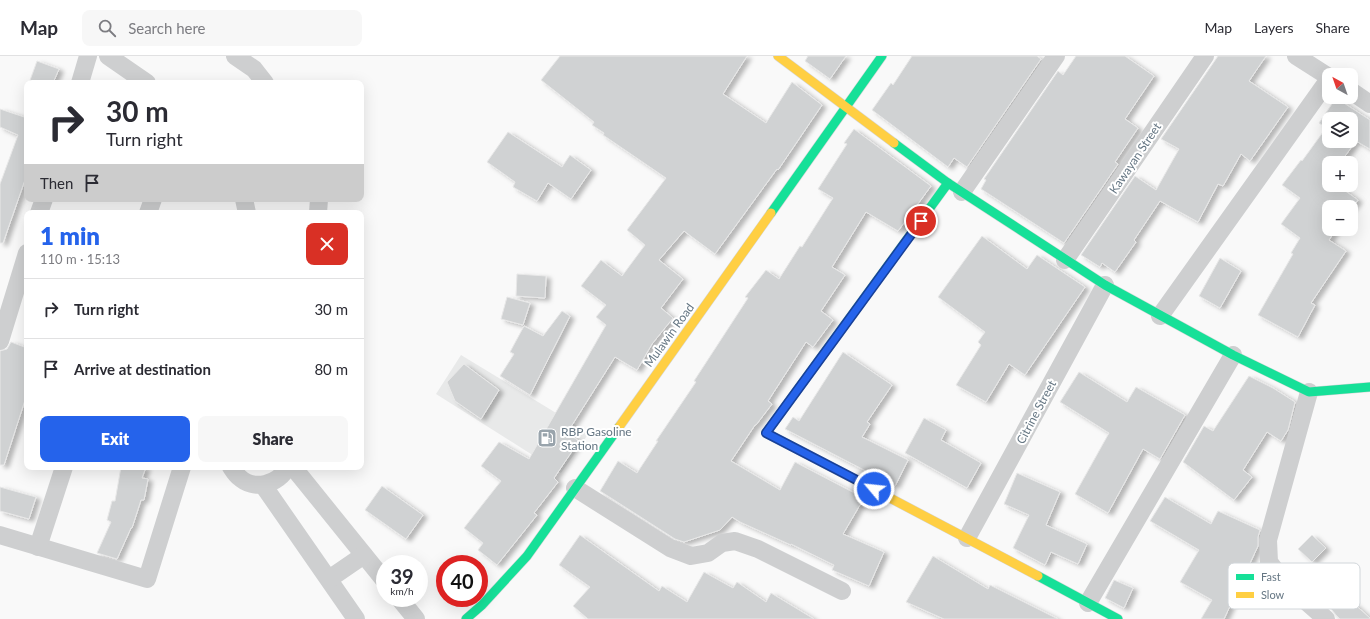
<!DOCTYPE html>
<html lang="en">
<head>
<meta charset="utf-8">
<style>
	body { margin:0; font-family:Lato,sans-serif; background:#f7f7f7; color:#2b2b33; height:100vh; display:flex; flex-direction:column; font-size:15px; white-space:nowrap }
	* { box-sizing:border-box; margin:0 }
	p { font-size:13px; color:#7c7c81 }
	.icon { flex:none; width:22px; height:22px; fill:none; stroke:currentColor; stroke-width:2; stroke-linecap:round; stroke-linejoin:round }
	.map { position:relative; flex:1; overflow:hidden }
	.details { position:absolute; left:24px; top:154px; width:340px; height:260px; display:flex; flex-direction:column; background:#fff; border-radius:8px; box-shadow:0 4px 16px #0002 }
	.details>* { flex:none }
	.guide { position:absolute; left:24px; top:24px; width:340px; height:122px; border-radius:8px; box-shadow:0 4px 16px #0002; background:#fff; color:#2b2b33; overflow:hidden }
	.needle { width:26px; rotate:320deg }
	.fabs { position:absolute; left:1322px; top:12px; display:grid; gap:8px }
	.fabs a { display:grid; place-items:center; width:36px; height:36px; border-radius:8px; background:#fff; box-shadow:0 4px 16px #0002; font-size:20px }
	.speed { position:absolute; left:376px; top:499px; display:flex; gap:8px; font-size:20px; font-weight:700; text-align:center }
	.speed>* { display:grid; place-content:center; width:52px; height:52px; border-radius:50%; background:#fff; box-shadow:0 4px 16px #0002; line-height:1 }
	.speed small { font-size:10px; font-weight:400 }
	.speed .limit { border:6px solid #d22; background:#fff; color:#111 }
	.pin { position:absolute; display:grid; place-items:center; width:34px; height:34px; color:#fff; margin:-17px; border:2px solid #fff; border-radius:50%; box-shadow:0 1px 4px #0007 }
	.me { position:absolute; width:44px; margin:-22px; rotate:298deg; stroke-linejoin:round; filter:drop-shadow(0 0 3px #0008) }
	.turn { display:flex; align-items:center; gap:14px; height:84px; padding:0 16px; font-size:18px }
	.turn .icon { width:52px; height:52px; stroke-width:2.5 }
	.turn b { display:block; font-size:28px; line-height:34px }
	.then { display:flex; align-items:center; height:38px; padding:0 16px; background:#0003; gap:8px; font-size:15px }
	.round { display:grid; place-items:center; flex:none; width:42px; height:42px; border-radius:8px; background:#f7f7f7 }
	.summary { display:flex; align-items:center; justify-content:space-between; height:68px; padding:0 16px }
	h1 { font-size:24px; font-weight:800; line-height:30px; color:#2563eb }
	.action { display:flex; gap:8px; margin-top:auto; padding:8px 16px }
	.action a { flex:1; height:46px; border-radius:8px; background:#2563eb; color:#fff; font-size:16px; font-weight:800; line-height:46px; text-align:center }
	.action a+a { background:#f7f7f7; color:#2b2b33 }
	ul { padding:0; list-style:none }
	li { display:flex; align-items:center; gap:12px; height:60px; padding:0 16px; border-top:1px solid #e1e1e2 }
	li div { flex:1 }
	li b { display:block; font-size:15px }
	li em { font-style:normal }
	header { display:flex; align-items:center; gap:24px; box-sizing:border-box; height:56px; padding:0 20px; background:#fff; border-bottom:1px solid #e1e1e2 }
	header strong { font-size:19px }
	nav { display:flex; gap:22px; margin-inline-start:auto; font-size:14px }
	.search { width:280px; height:36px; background:#f7f7f7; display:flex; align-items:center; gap:10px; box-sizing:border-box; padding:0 14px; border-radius:8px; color:#7c7c81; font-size:15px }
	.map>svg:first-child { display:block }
	.built { fill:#e8e9e9 }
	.building { fill:#d0d2d3; stroke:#e8e8e8; fill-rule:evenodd; filter:url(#shadow) }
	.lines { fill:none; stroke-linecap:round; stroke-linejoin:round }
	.fast-casing { stroke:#d5d6d7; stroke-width:10 }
	.slow-casing { stroke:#d5d6d7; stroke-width:10 }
	.street { stroke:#cecfd0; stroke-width:18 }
	.fast { stroke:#16e098; stroke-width:9 }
	.slow { stroke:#ffcf43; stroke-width:9 }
	.route-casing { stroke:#184099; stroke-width:10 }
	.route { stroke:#2563eb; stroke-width:7 }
	.labels { text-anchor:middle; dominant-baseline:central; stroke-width:4; stroke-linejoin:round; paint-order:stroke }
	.street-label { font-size:12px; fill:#657683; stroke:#fff }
	.poi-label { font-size:12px; fill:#657683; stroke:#fff; text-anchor:start }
	.key { fill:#fff; stroke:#d1d6da; stroke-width:1 }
	.key-label { font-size:11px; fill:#657683 }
</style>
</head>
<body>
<header>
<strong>Map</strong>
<div class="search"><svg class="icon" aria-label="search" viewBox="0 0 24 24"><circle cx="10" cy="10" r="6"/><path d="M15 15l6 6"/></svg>Search here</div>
<nav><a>Map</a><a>Layers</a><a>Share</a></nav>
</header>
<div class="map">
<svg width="1370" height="563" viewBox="0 0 1370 563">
	<defs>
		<filter id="shadow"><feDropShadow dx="4.5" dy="2.5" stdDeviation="2" flood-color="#0004"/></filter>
	</defs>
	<rect width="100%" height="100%" fill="#f9f9f9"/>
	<path class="built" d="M461,299L589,377L561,417L436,338Z"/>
	<g class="building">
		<path d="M560,0H747L723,38L766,67L792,26L822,49L778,114L777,113L715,198L684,175L659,204L683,223L661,252L673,262L652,288L637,314L615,301L567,377L579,385L554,422L558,426L534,457L537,459L497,509L478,494L483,487L464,472L501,425L481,410L499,386L529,403L606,269L596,261L606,249L581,230L601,204L622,220L645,189L627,174L666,122L603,79L604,77L592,69L594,66L541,24Z"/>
		<path d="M808,0H846L830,23L805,5Z"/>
		<path d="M912,0H1037L1041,3L967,111L954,102L948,111L872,54L891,27L893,29Z"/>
		<path d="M1076,0H1125L1154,20L1125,63L1138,72L1115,106L1118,108L1064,187L981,133L986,124L984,123L1058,15L1063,19Z"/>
		<path d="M1218,0H1266L1249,25L1288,51L1250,105L1241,98L1223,130L1218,128L1198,166L1160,145L1134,184L1136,186L1115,216L1102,207L1100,211L1081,199L1135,120L1156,134L1179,93L1161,83Z"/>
		<path d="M37,5L59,13L53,27H29Z"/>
		<path d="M1336,42L1370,64V93L1356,85L1340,107H1329V129H1337L1358,144L1351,153V151H1329V173H1336L1329,184L1346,195L1311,247L1315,249L1298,281L1258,259L1293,198L1291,197L1300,182L1281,168L1300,142L1282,129L1301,104L1302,105L1326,72L1319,67ZM1329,63H1351V85H1329Z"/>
		<path d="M0,53L24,61L25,60H27V118L3,187H0V128L18,79L0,71Z"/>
		<path d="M854,73L931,130L898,175L866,156L832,211L845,219L821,255L833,264L813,291L806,286L768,345L772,348L756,369H755L731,405L780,434L795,406L864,442L843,478L884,496L869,530L832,514L834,509L791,488V489L740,466L732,461L720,474L684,486L675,483L600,435L618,405L637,417L658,385H656L696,326L694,325L748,242L745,241L766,214L779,223L800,190L802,191L833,142L818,133L847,88L844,87Z"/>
		<path d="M508,76L562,111L570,99L591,114L571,143L548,127L537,145L513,131L515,126L487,106Z"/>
		<path d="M982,180L1027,213L1037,199L1085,231L1025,319L1009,308L986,346L956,329L981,289L978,286L985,276L938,241Z"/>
		<path d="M1220,202L1241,215L1220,252L1199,240Z"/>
		<path d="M517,218L546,220L545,242L516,240Z"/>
		<path d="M507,241L530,247L523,269L501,263Z"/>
		<path d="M562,255L570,260L530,339L500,320L514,298L510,296L524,270L543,280Z"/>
		<path d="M11,286L27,292V338L4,409H0V295L7,293Z"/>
		<path d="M843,296L892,329L867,366L870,368L862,381L908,404L895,430L785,373L793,361L799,365Z"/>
		<path d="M464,308L499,334L481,363L455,345L447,326Z"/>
		<path d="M1079,316L1127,346L1136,331L1185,359L1160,403L1143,393L1108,457L1075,438L1109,377L1060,346Z"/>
		<path d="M1249,320L1273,332L1295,346L1288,374L1281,385L1267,376L1243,414L1252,421L1234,444L1183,406L1204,370L1213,375Z"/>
		<path d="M924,362L946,374L941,384L981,407L967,432L905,397Z"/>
		<path d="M121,411H146L142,422L148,423L144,444H141L132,472H131L117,503L97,497L111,466L107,464L112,445H115Z"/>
		<path d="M1017,417L1060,436L1046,469L1087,488L1078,508L1051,496L1045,509L1013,492L1029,459L1004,448Z"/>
		<path d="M382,430L423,459L406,483L365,454Z"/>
		<path d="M0,431L36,441L29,463L0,455Z"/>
		<path d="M1165,441L1211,468L1218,455L1260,474L1258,481V490L1224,563H1201L1212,544L1180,526L1199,494L1150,465Z"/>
		<path d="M580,479L659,535L662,530L687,546L704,516L733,532L737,526L766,546L771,537L814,563H588L573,550L590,531L559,509Z"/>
		<path d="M1312,479L1326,492L1312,506L1298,493Z"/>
		<path d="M933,500L988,533L990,529L1058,563H944L906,546Z"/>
		<path d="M1114,524L1133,532L1124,552L1105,542Z"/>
		<path d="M1343,538L1370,562V563H1340L1336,559L1331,553Z"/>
	</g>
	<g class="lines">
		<g class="fast-casing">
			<g id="fast">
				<path d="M894,87L948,127L1105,229L1233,299L1309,336L1370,331"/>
				<path d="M771,157L882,0"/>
				<path d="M799,394L766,377L948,127"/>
				<path d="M1038,520L1118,563"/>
				<path d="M466,563L482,549L527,500L619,371"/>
			</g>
		</g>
		<g class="slow-casing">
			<g id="slow">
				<path d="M778,0L894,87"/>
				<path d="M619,371L771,157"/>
				<path d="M799,394L1038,520"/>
			</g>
		</g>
		<g class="street">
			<path d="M108,0L147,27"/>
			<path d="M235,0L254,13L265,27"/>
			<path d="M1296,0L1329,21"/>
			<path d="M80,27L88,0"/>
			<path d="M1351,35L1370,48"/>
			<path d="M962,136L1056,0"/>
			<path d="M244,143L247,157"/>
			<path d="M39,157L44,143"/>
			<path d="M148,157L153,143"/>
			<path d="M318,157L319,143"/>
			<path d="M1065,204L1205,0"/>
			<path d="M1160,260L1329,23"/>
			<path d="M0,285L27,197"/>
			<path d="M1309,336L1268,484L1269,506L1284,526L1326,563"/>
			<path d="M231,411C233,414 236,419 239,421C253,435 279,429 287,411"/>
			<path d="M293,411L385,525"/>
			<path d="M263,429L356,563"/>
			<path d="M575,432L670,492L691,500L708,497L722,487L735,485L758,493L842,535"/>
			<path d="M0,479L147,523L182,411"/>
			<path d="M967,482L1105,229"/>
			<path d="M38,491L64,411"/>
			<path d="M329,523L364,499"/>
			<path d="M399,542L416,563"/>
			<path d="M1088,547L1233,299"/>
		</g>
		<use href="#fast" class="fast"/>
		<use href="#slow" class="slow"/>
	</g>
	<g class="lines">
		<g class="route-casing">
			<path id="route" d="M874,433L766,377L921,165"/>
		</g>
		<use href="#route" class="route"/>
	</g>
	<defs>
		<g id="fuel-square" transform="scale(1)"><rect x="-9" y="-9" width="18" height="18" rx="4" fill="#99a4ac" stroke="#fff"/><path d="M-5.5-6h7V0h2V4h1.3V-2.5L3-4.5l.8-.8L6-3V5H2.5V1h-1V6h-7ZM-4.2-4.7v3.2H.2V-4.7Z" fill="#fff"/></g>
	</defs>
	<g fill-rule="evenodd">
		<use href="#fuel-square" x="547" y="382"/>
	</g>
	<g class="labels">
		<g class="street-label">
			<text transform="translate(1135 102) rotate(-56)">Kawayan Street</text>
			<text transform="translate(669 279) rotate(-54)">Mulawin Road</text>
			<text transform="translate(1036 356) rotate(-62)">Citrine Street</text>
		</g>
		<g class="poi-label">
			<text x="561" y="375">RBP Gasoline<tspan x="561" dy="14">Station</tspan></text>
		</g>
	</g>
	<rect x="1228" y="507" width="132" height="46" rx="6" class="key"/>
	<rect x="1236" y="518" width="18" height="6" fill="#16e098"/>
	<rect x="1236" y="536" width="18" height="6" fill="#ffcf43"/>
	<g class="key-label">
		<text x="1261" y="525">Fast</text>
		<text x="1261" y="543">Slow</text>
	</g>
</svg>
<div class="fabs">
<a><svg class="needle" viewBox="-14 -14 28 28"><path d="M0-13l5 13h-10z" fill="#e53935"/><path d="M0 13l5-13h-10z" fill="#7c7c81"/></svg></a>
<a><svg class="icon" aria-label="layers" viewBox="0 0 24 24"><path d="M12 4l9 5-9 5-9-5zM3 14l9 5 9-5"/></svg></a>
<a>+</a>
<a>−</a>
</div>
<div class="speed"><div>39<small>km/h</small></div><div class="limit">40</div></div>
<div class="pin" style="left:921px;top:165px;background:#d93025"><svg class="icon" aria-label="arrive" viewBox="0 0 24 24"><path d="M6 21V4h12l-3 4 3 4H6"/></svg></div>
<svg class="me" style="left:874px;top:433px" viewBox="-20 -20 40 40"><circle r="17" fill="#2563eb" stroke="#fff" stroke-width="3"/><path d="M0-11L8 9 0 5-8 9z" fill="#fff"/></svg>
<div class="guide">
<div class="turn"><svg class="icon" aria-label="right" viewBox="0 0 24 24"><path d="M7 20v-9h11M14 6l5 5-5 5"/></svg><div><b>30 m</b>Turn right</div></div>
<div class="then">Then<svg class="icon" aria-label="arrive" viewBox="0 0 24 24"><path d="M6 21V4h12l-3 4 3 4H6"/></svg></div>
</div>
<section class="details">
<div class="summary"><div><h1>1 min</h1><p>110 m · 15:13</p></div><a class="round" style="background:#d93025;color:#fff"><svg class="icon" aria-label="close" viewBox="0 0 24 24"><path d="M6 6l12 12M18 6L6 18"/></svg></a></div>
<ul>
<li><svg class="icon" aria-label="right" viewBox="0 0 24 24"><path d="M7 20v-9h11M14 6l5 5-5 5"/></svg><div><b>Turn right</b></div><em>30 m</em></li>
<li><svg class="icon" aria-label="arrive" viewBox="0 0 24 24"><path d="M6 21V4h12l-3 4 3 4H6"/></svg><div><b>Arrive at destination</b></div><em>80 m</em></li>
</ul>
<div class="action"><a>Exit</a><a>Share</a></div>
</section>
</div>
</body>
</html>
